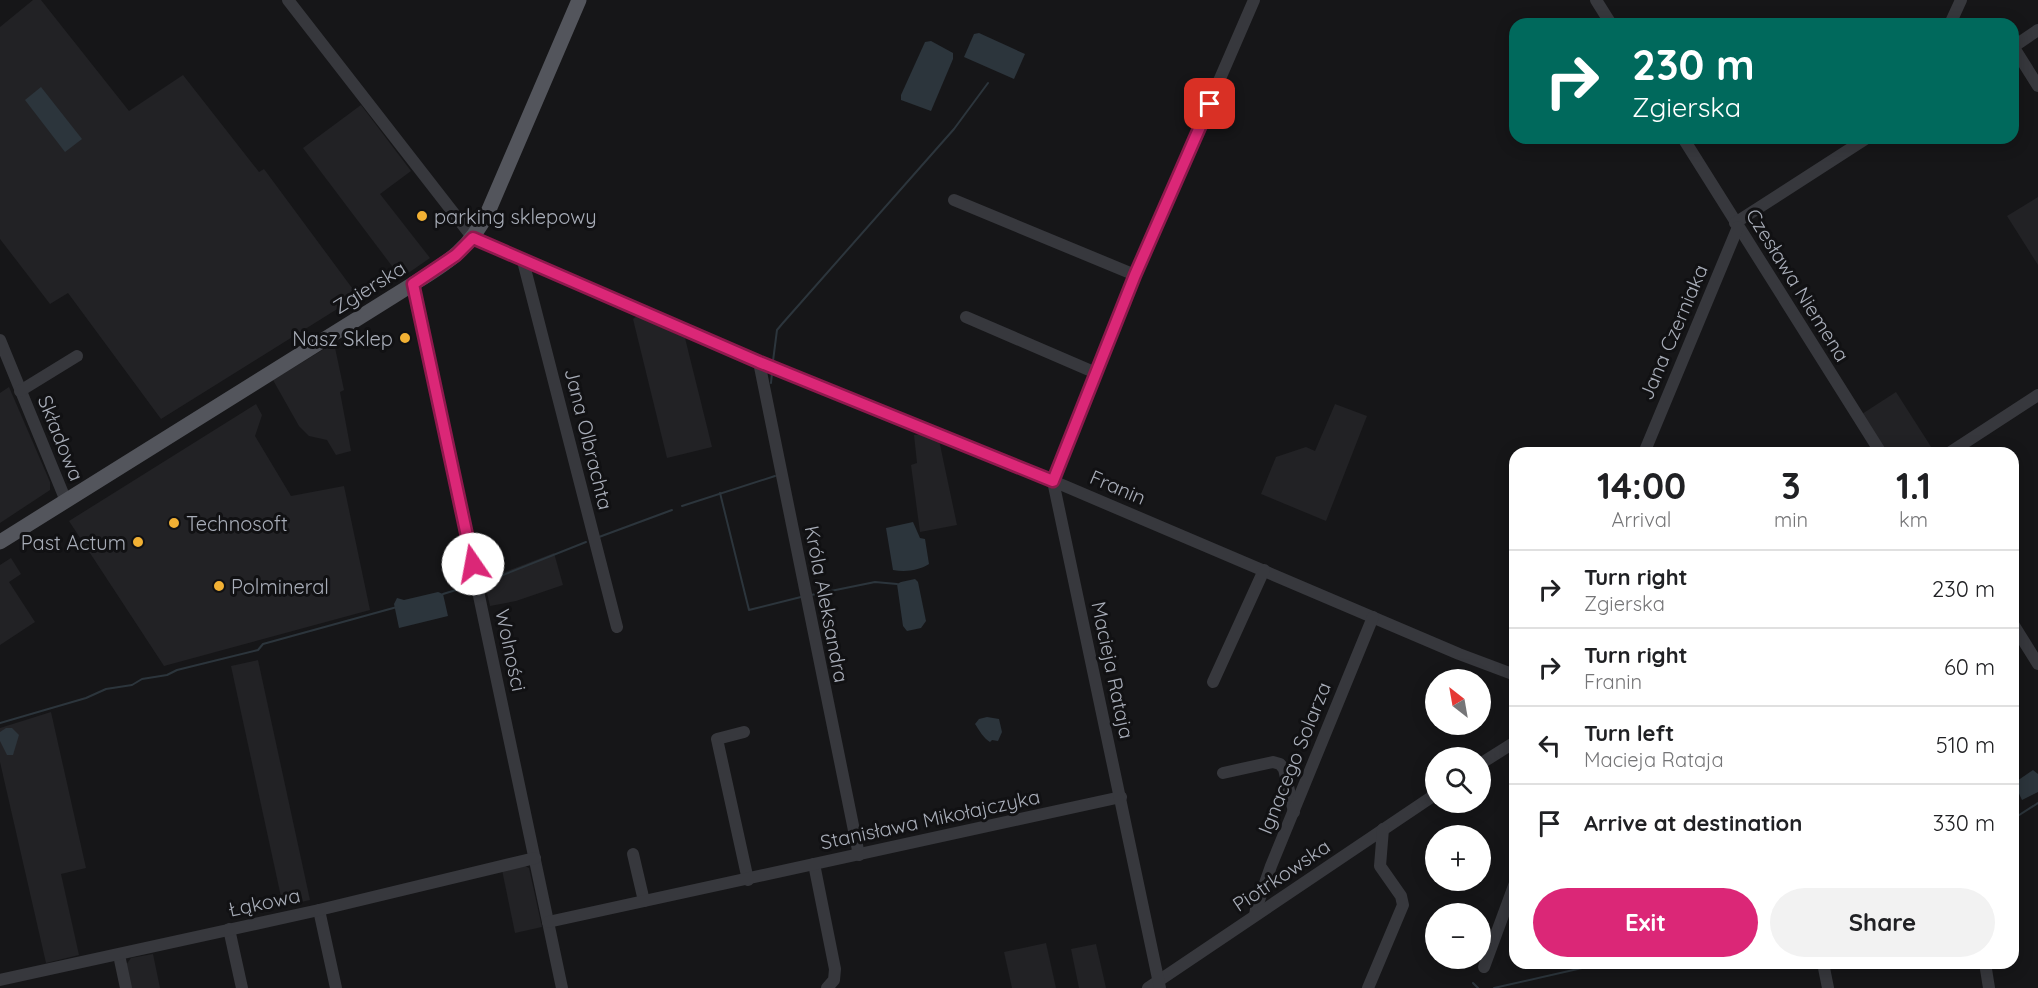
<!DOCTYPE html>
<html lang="en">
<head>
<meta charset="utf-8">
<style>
	body { margin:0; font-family:Quicksand,sans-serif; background:#f2f2f2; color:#202124; height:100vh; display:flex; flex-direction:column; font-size:22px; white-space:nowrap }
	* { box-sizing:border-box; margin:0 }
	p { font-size:20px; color:#757577 }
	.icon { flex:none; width:33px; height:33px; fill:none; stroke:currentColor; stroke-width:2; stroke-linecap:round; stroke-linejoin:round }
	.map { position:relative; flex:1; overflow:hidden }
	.sheet { position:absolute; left:1509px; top:447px; width:510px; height:522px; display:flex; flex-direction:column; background:#fff; border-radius:18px; box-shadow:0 3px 15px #0003 }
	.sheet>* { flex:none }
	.hud { position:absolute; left:1509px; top:18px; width:510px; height:126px; border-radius:18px; box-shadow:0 3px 15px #0003; background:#00695c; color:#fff; overflow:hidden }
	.needle { width:39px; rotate:329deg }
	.tools { position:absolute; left:1425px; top:669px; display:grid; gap:12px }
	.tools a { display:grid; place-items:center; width:66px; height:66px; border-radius:50%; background:#fff; box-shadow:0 3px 15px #0003; font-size:30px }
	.pin { position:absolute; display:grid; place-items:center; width:51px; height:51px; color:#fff; margin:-26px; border-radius:12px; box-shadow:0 3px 9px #0006 }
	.me { position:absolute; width:66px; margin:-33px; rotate:348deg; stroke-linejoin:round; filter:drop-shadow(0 0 4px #0008) }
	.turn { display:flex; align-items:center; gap:21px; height:126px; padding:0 24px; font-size:27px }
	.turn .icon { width:78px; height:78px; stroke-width:2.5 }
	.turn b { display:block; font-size:42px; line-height:51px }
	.eta { display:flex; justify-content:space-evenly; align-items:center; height:102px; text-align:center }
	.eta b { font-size:36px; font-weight:700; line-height:42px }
	.primary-button { display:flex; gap:12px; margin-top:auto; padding:12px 24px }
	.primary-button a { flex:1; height:69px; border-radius:36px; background:#db2777; color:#fff; font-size:24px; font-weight:700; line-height:69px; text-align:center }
	.primary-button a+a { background:#f2f2f2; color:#202124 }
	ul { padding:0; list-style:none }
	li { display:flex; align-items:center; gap:18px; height:78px; padding:0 24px; border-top:2px solid #e0e0e0 }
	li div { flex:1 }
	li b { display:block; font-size:22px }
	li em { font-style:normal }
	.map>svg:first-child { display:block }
	.built { fill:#222225 }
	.water { fill:#2c353c }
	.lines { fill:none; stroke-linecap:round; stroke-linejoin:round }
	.stream { stroke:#2c353c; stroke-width:2 }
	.minor { stroke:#37383d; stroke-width:12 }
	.major { stroke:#53555c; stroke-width:15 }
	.route-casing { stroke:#8e194d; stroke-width:15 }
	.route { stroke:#db2777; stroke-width:10 }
	.poi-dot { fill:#f2b134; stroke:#111113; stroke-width:2 }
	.labels { text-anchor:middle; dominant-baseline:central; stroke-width:6; stroke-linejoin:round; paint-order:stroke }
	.poi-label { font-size:20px; fill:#a8adb8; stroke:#111113; text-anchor:start }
	.street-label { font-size:20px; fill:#a8adb8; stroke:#111113 }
</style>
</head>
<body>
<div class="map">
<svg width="2038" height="988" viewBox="0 0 2038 988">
	<rect width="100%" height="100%" fill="#161618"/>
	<g class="built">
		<path d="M33,0H41L129,111L183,75L259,172L264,169L358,296L161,419L68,293L50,304L0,239V27Z"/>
		<path d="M361,105L411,171L380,194L430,258L401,278L303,148Z"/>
		<path d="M2038,197V265L2007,216Z"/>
		<path d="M637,316L685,338L712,447L667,458L633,319Z"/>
		<path d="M334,343L344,390L340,392L351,451L336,455L327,440L309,436L299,426L273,380Z"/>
		<path d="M9,387L50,482V490L0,523V393Z"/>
		<path d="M1896,392L1935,453H1887L1862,414Z"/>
		<path d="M256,404L262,415L255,436L291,496L344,486L370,610L164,666L69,521Z"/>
		<path d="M1335,404L1367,416L1326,521L1261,494L1276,457L1306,447L1315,451Z"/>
		<path d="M925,434L939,440L957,525L920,532L911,465L917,463L914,435Z"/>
		<path d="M554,553L563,585L516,601L490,606L484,580Z"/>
		<path d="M11,558L21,574L9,582L35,622L0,645V565Z"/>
		<path d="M258,660L310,900L283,906L231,666Z"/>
		<path d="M51,712L86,868L61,874L79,955L46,963L0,762V728Z"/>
		<path d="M523,865L529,868L542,927L515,933L502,870Z"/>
		<path d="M1046,943L1056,988H1012L1004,952Z"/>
		<path d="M1096,944L1106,988H1079L1071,949Z"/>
		<path d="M153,954L160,988H130L126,965L131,958Z"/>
	</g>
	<g class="water">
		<path d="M979,33L1025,54L1014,79L964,57L974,34Z"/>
		<path d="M931,41L953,53V59L931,111L901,100V95L925,42Z"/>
		<path d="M41,87L82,139L65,152L25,100Z"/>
		<path d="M913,522L920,538L925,539L929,564C918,571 905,572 893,570L886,528Z"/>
		<path d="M915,579L918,582L926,621L921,628L907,631L903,626L897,584L901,582Z"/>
		<path d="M438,592L443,594L448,616L399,628L394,604L397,598L404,600Z"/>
		<path d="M987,717L999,719L1002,732L998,741L992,740L990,742C984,739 979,730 975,724L979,719Z"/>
		<path d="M6,728H12L19,735L13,755H7L0,741V732Z"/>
		<path d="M2033,770L2038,774V792L2022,800L2014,783Z"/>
	</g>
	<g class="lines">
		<g class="stream">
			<path d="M773,361L777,330L782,324L954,129L988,83"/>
			<path d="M771,383L772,373"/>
			<path d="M720,493L749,610L801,597"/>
			<path d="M682,506L775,476"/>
			<path d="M599,537L672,510"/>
			<path d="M483,583L586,542"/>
			<path d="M443,594L469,586"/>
			<path d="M811,595L875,582L897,584"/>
			<path d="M0,723L86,698L106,689L132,685L142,679L167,675L177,670L258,650L263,644L397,607"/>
			<path d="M2013,819L2038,803"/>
			<path d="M1473,983L1478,988"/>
			<path d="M1494,988L1604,963"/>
		</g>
		<g class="minor">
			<path d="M288,0L473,238L759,362L1053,481L1459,654L1515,675"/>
			<path d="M1596,0L1611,24"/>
			<path d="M1950,24L1961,0"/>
			<path d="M2013,47L2038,30"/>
			<path d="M2013,50L2016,51L2038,86"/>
			<path d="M1683,138L1881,453"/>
			<path d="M954,200L1135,275"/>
			<path d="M1735,223L1867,138"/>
			<path d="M523,261L617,627"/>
			<path d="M413,284L562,988"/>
			<path d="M966,317L1096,373"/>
			<path d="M0,340L66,501"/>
			<path d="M759,362L859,855"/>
			<path d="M20,391L77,356"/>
			<path d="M1644,453L1738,227"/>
			<path d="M1949,453L2038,395"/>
			<path d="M2013,624L2038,664"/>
			<path d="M1213,682L1264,570"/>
			<path d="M744,732L717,739L748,880"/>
			<path d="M1480,764L1515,742"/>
			<path d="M1223,773L1273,762L1280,764L1284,769L1294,812"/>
			<path d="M633,854L644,901"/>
			<path d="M814,864L835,969L834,980L827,988"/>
			<path d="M319,910L336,988"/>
			<path d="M1255,915L1256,909L1271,866L1373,617"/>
			<path d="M548,922L1121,797"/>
			<path d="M229,929L242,988"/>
			<path d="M119,955L126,988"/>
			<path d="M1823,963L1828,988"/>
			<path d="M1985,963L1989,988"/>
			<path d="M1484,967L1515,883"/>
			<path d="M0,980L319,910L535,858"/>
			<path d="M1148,988L1436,794"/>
			<path d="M1160,988L1053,481L1135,275L1254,0"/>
			<path d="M1368,988L1403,905L1401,896L1380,866L1383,829"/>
		</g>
		<path class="major" d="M0,542L413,284C448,262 468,251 488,212L579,0"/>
	</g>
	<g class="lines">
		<g class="route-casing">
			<path id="route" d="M473,564L413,284L456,255L473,238L759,362L1053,481L1135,275L1210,104"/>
		</g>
		<use href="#route" class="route"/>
	</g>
	<g class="poi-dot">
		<circle cx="422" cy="216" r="6"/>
		<circle cx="405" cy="338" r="6"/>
		<circle cx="174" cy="523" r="6"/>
		<circle cx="138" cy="542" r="6"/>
		<circle cx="219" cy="586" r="6"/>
	</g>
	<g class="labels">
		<g class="poi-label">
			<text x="434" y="216">parking sklepowy</text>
			<text x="393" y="338" text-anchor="end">Nasz Sklep</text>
			<text x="186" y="523">Technosoft</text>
			<text x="126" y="542" text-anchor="end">Past Actum</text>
			<text x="231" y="586">Polmineral</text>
		</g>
		<g class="street-label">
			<text transform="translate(1798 285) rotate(58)">Czesława Niemena</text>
			<text transform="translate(369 287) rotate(-32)">Zgierska</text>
			<text transform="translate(1673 332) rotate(-67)">Jana Czerniaka</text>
			<text transform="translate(61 438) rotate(68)">Składowa</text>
			<text transform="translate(589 439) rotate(76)">Jana Olbrachta</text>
			<text transform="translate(1118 487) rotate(23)">Franin</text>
			<text transform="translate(827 604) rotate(79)">Króla Aleksandra</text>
			<text transform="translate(511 650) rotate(78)">Wolności</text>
			<text transform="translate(1113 670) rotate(78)">Macieja Rataja</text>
			<text transform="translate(1294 758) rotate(-68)">Ignacego Solarza</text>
			<text transform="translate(930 819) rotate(-12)">Stanisława Mikołajczyka</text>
			<text transform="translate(1281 875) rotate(-34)">Piotrkowska</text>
			<text transform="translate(264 902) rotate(-12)">Łąkowa</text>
		</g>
	</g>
</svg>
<div class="tools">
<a><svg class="needle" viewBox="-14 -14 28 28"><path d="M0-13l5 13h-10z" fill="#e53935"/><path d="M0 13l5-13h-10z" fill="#757577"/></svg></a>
<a><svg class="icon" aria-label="search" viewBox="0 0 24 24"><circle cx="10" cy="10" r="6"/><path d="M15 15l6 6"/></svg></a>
<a>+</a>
<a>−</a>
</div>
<div class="pin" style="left:1210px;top:104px;background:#d93025"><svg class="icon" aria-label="arrive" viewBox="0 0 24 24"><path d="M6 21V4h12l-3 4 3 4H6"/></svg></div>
<svg class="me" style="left:473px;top:564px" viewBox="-20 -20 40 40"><circle r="19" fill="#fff"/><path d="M0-13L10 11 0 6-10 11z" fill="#db2777"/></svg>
<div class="hud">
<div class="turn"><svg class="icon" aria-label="right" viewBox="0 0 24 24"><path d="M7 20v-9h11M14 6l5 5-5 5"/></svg><div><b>230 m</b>Zgierska</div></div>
</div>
<section class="sheet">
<div class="eta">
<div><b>14:00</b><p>Arrival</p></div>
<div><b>3</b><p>min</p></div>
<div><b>1.1</b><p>km</p></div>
</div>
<ul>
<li><svg class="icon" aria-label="right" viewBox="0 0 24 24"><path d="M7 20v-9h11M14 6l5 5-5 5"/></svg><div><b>Turn right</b><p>Zgierska</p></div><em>230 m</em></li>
<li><svg class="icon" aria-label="right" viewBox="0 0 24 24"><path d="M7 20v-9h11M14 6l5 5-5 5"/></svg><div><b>Turn right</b><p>Franin</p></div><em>60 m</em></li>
<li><svg class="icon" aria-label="left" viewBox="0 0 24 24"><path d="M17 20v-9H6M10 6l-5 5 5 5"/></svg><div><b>Turn left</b><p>Macieja Rataja</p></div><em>510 m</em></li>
<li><svg class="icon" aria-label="arrive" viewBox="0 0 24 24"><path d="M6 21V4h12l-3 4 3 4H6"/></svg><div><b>Arrive at destination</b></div><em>330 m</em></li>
</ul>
<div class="primary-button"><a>Exit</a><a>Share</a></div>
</section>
</div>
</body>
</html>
